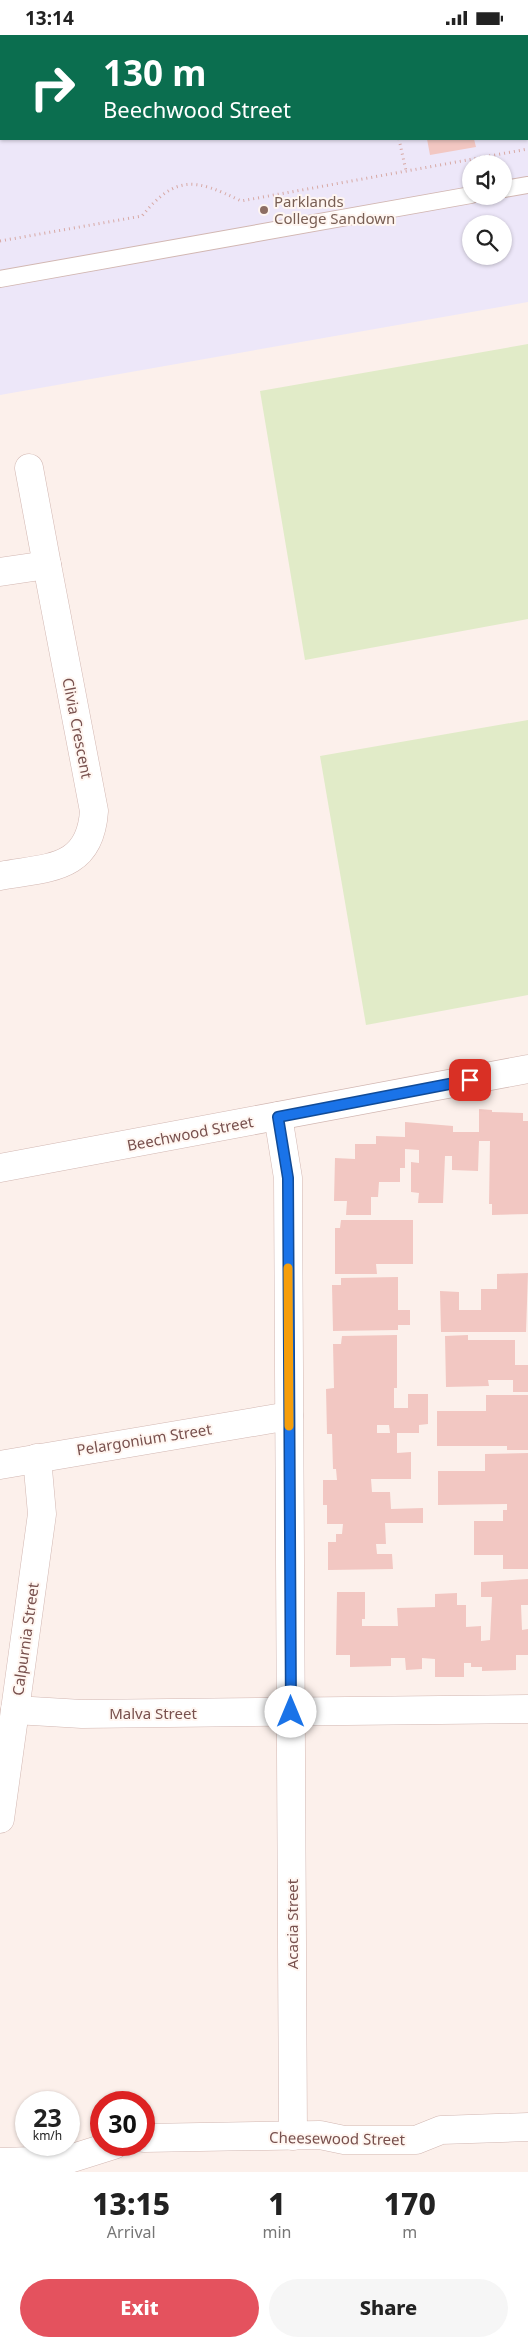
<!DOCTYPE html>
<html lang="en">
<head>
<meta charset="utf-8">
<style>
	body { margin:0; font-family:"Noto Sans",sans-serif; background:#f6f6f6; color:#222; height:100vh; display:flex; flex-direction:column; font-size:19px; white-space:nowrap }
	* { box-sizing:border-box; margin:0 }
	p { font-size:16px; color:#767676 }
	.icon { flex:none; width:28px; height:28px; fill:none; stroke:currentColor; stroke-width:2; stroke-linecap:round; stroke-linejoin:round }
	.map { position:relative; height:2137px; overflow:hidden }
	.details { display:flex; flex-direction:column; background:#fff; flex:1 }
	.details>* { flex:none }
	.guide { position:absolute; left:0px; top:0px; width:529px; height:105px; box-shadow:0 1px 4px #0004; background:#0b6e4f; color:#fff; overflow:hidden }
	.controls { position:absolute; left:462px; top:120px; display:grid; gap:10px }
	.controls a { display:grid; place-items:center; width:50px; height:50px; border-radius:50%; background:#fff; box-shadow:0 1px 4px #0004; font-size:25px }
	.speed { position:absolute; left:15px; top:2056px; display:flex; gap:10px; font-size:25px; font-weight:700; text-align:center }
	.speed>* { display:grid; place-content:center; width:65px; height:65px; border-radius:50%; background:#fff; box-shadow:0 1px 4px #0004; line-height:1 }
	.speed small { font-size:12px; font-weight:400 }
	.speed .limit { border:8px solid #d22; background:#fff; color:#111 }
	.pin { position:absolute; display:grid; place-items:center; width:42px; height:42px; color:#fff; margin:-21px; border-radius:10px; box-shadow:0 2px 8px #0006 }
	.me { position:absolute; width:55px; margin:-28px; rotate:0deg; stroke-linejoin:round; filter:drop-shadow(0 0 4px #0008) }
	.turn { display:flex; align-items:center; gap:18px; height:105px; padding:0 20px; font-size:22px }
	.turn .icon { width:65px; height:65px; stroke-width:2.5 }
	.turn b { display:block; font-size:35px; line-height:42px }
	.eta { display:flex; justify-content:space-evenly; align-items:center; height:85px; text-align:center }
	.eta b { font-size:30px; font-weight:800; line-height:35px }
	.cta { display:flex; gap:10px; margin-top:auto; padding:10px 20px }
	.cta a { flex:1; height:58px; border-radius:30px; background:#e4525e; color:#fff; font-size:20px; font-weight:800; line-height:58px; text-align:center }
	.cta a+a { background:#f6f6f6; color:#222 }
	.status { display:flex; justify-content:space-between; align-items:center; height:35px; padding:0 25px; background:#fff; direction:ltr }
	.status svg { height:14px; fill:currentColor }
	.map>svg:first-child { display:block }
	.education { fill:#ede7f9; fill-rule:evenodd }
	.green { fill:#e1ebc8 }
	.building { fill:#f2c7c2; fill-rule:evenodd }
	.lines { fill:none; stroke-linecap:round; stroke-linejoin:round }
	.lane-casing { stroke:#d2b7b2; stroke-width:18 }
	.street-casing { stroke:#d2b7b2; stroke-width:29 }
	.path { stroke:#d7a9a5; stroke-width:3; stroke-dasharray:1 4; stroke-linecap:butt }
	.lane { stroke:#fff; stroke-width:16 }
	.street { stroke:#fff; stroke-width:28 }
	.route-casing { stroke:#114b97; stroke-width:12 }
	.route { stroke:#1a73e8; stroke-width:9 }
	.slow { stroke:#f59e0b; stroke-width:9 }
	.education-dot { fill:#8d6e63; stroke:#fff6f1; stroke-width:2 }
	.labels { text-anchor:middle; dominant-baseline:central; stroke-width:4; stroke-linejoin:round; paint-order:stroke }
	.education-label { font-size:15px; fill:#785e54; stroke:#fff6f1; text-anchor:start }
	.street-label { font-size:15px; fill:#78504d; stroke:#fff6f1 }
</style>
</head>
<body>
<div class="status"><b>13:14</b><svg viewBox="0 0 49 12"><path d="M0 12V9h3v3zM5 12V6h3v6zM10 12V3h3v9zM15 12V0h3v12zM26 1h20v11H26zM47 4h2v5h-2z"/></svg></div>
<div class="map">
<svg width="528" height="2137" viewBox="0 0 528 2137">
	<rect width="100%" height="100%" fill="#fcf0eb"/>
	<path class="education" d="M0,0H528V267L0,360ZM1,1H528V104H1ZM471,129H504V161H471ZM471,189H504V221H471Z"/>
	<g class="green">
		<path d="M528,309V584L305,625L260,356Z"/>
		<path d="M528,685V960L366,990L320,721Z"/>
	</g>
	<g class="building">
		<path d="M427,104H474L476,112L430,120Z"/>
		<path d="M479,1074L492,1075V1077L523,1078V1086H528V1179L492,1180V1169H489L490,1106H479L478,1136L452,1135V1121H445L443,1168H418L419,1158L411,1157V1127L419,1128V1115L405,1114V1133H400V1147H379L378,1162H371V1180H346L347,1166H334L335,1123L355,1124V1109H376V1101L405,1102V1087L453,1091V1097H479Z"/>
		<path d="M341,1185H413V1229H376L377,1239H335V1193H340Z"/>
		<path d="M528,1238L526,1297H441L440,1256L459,1257V1275H481V1254H497V1239Z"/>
		<path d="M398,1242V1275H410V1290H398V1295L333,1296L332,1250H341V1243Z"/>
		<path d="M397,1300V1353H394V1373H408V1359H428V1389L419,1390V1398H397V1418L411,1417V1444H371L372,1457H390L391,1474L423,1473V1488H385L386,1509H376L377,1519H392L393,1534L328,1535V1507H336V1499H342L343,1489H327V1470H323V1445H337L336,1434H333L332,1399H327L326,1354L334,1353L333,1309H341L342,1301ZM377,1390H389L390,1398H377Z"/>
		<path d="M468,1300V1305H515V1330H528V1357H513V1345H488L489,1351L446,1352L445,1301Z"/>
		<path d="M486,1360H528V1415H507V1411H437V1376H486Z"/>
		<path d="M528,1418V1534H503V1520H474V1486H503V1475H507V1469L438,1470V1436H485V1419Z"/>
		<path d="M528,1544V1570H521L522,1595L528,1594V1620H516V1635L482,1636V1632H471V1628H464V1642H435V1624L422,1623V1634L406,1635L405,1623H391V1631L350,1632V1620H336L337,1557H365V1584H362V1591H398L397,1573L435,1572V1559L457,1558V1570H466V1592L481,1591V1606L490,1605L492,1562H481V1547Z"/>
	</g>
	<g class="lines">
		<g class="lane-casing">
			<g id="lane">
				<path d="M504,154L528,150"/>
				<path d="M0,244L471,160"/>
			</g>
		</g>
		<g class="street-casing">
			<g id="street">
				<path d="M29,433L47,530"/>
				<path d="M0,537L47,530L94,776C90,836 48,832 0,841"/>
				<path d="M278,1081L288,1143L293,2101"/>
				<path d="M0,1133L528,1034"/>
				<path d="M0,1430L289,1381"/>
				<path d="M15,1675L82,1679L528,1674"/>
				<path d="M0,1784L42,1479L37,1423"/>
				<path d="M144,2103L320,2100L344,2105H416L441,2095L528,2092"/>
				<path d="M0,2127L66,2125L114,2110"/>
			</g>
		</g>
		<g class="path">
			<path d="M379,0V1"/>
			<path d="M399,104L406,136"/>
			<path d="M0,206L142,181C176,139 196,144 241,166L528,114"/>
		</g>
		<use href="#lane" class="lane"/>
		<use href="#street" class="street"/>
	</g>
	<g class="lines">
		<g class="route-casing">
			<path id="route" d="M291,1677L288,1143L278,1082L470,1045"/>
		</g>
		<use href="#route" class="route"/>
		<path class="slow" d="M288,1233L289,1391"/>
	</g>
	<circle class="education-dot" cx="264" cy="175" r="5"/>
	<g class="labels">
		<g class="education-label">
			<text x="274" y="166">Parklands<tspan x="274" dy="17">College Sandown</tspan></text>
		</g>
		<g class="street-label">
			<text transform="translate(78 693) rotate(79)">Clivia Crescent</text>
			<text transform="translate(190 1098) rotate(-11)">Beechwood Street</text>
			<text transform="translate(144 1404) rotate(-9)">Pelargonium Street</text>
			<text transform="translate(25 1604) rotate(-82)">Calpurnia Street</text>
			<text x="153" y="1678">Malva Street</text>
			<text transform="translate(292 1889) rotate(-90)">Acacia Street</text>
			<text transform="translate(337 2103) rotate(1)">Cheesewood Street</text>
		</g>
	</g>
</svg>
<div class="controls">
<a><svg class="icon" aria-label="sound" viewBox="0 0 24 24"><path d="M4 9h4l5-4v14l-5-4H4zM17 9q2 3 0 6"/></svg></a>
<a><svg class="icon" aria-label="search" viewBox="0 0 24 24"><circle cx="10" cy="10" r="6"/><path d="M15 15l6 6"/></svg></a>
</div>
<div class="speed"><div>23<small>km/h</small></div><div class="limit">30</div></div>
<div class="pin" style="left:470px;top:1045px;background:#d93025"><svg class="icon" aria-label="arrive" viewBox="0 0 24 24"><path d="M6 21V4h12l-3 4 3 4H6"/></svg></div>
<svg class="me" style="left:291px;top:1677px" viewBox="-20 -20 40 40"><circle r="19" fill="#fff"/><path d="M0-13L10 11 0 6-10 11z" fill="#1a73e8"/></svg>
<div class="guide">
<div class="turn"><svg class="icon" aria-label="right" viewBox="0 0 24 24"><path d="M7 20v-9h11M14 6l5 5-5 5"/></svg><div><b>130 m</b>Beechwood Street</div></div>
</div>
</div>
<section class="details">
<div class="eta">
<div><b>13:15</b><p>Arrival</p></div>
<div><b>1</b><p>min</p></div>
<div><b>170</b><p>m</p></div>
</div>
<div class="cta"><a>Exit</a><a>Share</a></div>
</section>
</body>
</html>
